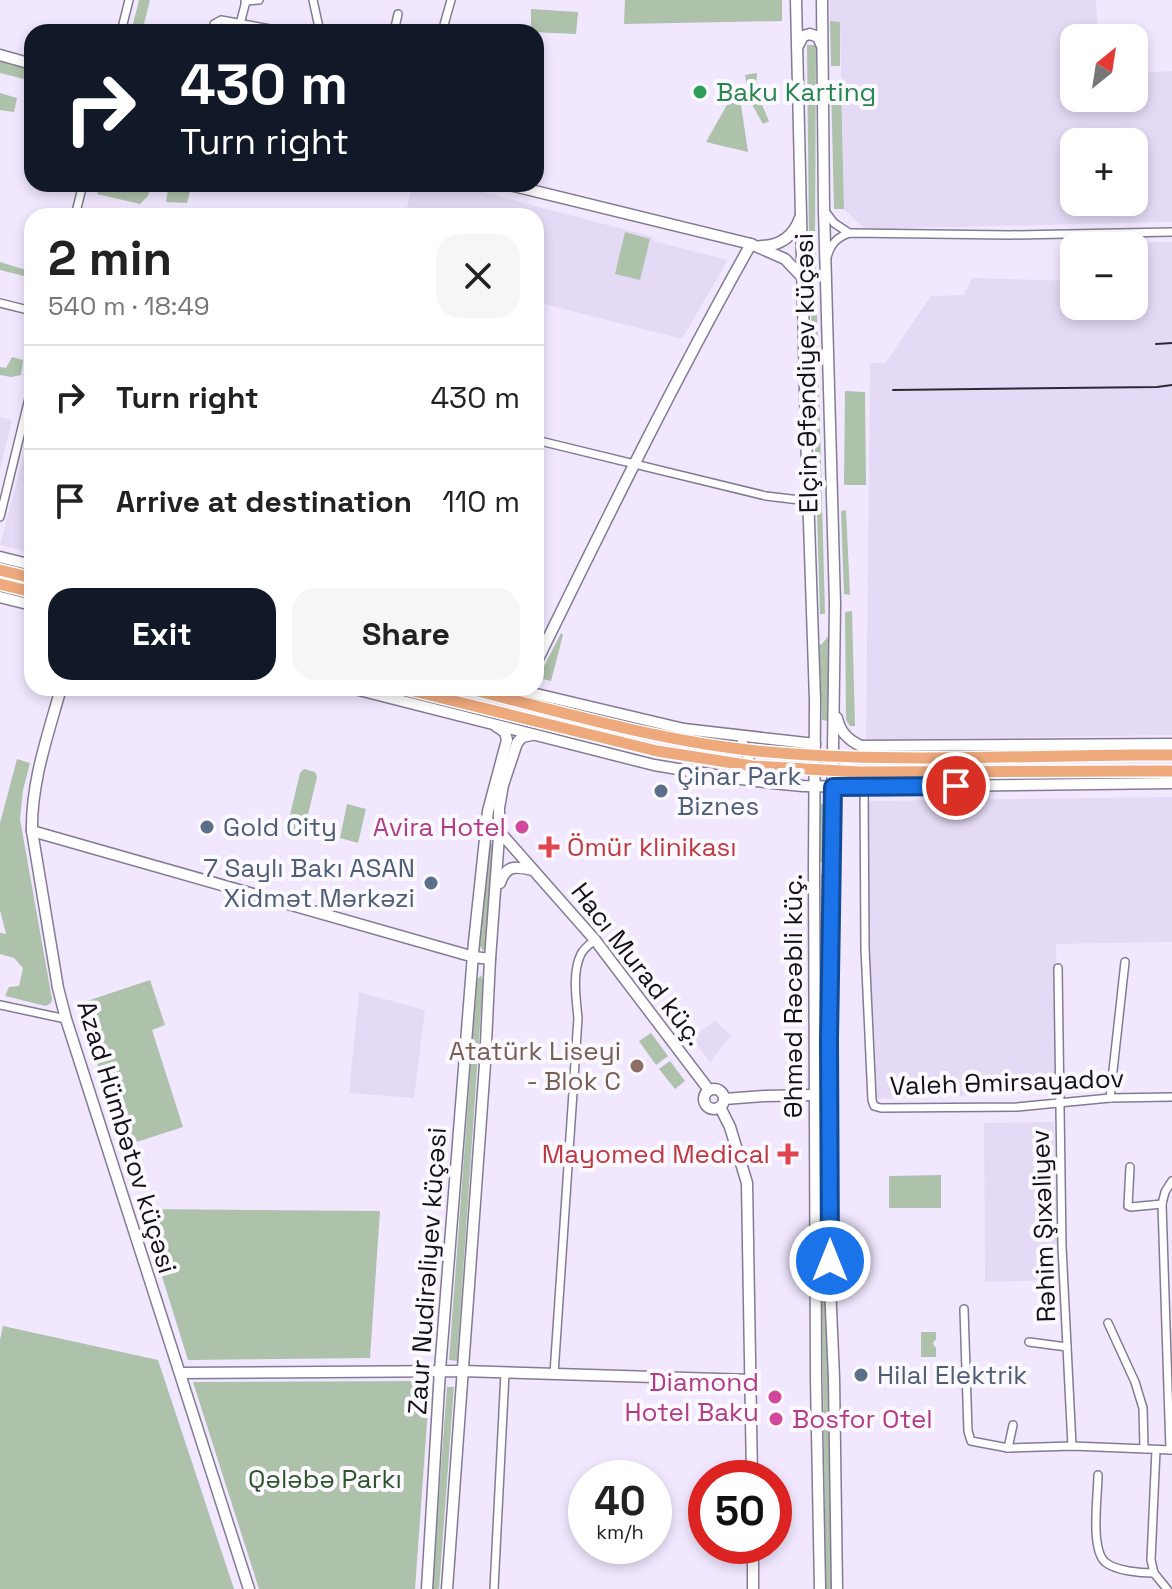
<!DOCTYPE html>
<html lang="en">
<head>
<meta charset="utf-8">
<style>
	body { margin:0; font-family:"Space Grotesk",sans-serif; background:#f6f6f6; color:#222; height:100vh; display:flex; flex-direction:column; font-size:30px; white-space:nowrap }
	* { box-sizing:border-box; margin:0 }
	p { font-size:26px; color:#767676 }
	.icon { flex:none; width:44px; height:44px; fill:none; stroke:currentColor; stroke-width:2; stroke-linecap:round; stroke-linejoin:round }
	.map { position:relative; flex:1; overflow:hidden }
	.panel { position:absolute; left:24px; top:208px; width:520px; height:488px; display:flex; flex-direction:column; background:#fff; border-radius:24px; box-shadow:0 4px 12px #0003 }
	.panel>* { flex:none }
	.hud { position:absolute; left:24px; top:24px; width:520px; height:168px; border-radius:24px; box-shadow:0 4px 12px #0003; background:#111827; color:#fff; overflow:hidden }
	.needle { width:52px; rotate:30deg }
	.tools { position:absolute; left:1060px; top:24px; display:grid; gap:16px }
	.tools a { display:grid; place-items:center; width:88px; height:88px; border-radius:16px; background:#fff; box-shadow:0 4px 12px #0003; font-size:40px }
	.speed { position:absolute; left:568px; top:1460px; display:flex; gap:16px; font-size:40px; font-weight:700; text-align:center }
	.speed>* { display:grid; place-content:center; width:104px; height:104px; border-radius:50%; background:#fff; box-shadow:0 4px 12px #0003; line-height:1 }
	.speed small { font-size:20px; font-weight:400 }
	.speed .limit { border:12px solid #d22; background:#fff; color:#111 }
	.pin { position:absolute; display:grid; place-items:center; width:68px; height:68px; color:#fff; margin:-34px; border:4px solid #fff; border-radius:50%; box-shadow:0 2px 8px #0007 }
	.me { position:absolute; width:88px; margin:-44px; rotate:0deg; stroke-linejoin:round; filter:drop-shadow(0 0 6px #0008) }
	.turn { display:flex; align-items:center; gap:28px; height:168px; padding:0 24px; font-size:36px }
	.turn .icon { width:104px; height:104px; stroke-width:2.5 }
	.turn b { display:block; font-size:56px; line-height:68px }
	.round { display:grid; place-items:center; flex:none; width:84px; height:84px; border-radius:24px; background:#f6f6f6 }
	.summary { display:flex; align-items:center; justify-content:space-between; height:136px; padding:0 24px }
	h1 { font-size:48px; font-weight:700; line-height:60px }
	.action { display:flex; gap:16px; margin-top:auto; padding:16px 24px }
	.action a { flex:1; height:92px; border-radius:24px; background:#111827; color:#fff; font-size:32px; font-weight:700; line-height:92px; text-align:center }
	.action a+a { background:#f6f6f6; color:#222 }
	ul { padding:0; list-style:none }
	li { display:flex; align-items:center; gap:24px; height:104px; padding:0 24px; border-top:2px solid #e0e0e0 }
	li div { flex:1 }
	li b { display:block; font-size:30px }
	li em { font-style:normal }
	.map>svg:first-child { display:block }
	.built { fill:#e5daf6; fill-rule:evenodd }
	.green { fill:#adc1ab }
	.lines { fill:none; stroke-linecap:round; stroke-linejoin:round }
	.street-casing { stroke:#857a94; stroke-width:10 }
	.secondary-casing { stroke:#857a94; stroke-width:13 }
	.primary-casing { stroke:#fff; stroke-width:14 }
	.street { stroke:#fff; stroke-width:7 }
	.secondary { stroke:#fff; stroke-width:10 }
	.primary { stroke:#eea97d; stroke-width:11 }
	.rail { stroke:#2c2832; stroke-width:2 }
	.primary-bridge-casing { stroke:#fff; stroke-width:14; stroke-linecap:butt }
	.primary-bridge { stroke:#eea97d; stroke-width:11 }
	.route-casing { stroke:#114b97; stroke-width:20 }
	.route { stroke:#1a73e8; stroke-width:14 }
	.leisure-dot { fill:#2e9e5b; stroke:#fbf8fe; stroke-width:3 }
	.service-dot { fill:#5c6f8a; stroke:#fbf8fe; stroke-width:3 }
	.hotel-dot { fill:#d1479c; stroke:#fbf8fe; stroke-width:3 }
	.health-dot { fill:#e0444e; stroke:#fbf8fe; stroke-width:3 }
	.education-dot { fill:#8d6e63; stroke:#fbf8fe; stroke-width:3 }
	.labels { text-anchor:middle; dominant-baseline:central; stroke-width:8; stroke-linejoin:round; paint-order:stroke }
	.leisure-label { font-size:26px; fill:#27864d; stroke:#fbf8fe; text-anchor:start }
	.street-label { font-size:26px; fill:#141019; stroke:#fbf8fe }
	.service-label { font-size:26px; fill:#4e5e75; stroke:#fbf8fe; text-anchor:start }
	.hotel-label { font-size:26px; fill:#b23c85; stroke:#fbf8fe; text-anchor:end }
	.health-label { font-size:26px; fill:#be3a42; stroke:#fbf8fe; text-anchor:start }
	.education-label { font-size:26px; fill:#785e54; stroke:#fbf8fe; text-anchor:end }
	.park-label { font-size:26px; fill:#2e562b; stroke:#fbf8fe }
</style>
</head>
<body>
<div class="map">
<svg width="1172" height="1589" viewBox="0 0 1172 1589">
	<rect width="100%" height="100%" fill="#f1e8ff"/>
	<g class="built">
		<path d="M830,0H1096L1098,38H1074V98H1134V73L1172,71V222L865,229L844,209L840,22L830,21ZM1074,142H1134V202H1074Z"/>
		<path d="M412,184H447L494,195L653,237V241L728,260L682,339L536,302V216H405Z"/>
		<path d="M1172,242V735L866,740L870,363H885L931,296L964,295L972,278L1074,281V306H1134V246H1105V243Z"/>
		<path d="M0,417L12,420L0,469Z"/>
		<path d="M32,424V553L0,545Z"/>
		<path d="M1172,797V942L1056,944L1060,1092L875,1099L868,952L867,801Z"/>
		<path d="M359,992L425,1010L414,1098L349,1093Z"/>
		<path d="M715,1021L731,1035L710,1063L692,1037Z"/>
		<path d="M1054,1122L1058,1280L985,1282L984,1123Z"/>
	</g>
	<g class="green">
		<path d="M139,0H150L142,32H131Z"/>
		<path d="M625,0H782V21L624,24Z"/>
		<path d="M531,9L578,12L576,34L531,32Z"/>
		<path d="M830,21L840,22V66H831Z"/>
		<path d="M807,45H816L815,240L825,614H820L809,241Z"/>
		<path d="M0,60L32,69V81L0,73Z"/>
		<path d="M757,73L756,91L769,121L763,124L749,99L745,75Z"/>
		<path d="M831,84H841L844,209H834Z"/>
		<path d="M0,93L17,98L14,112L0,110Z"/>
		<path d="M733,101L741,105L748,152L706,142L728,103Z"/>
		<path d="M101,184H151L148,196L140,204L97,194Z"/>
		<path d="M169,184H192L187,203L166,202Z"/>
		<path d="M625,232L650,239L640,280L615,274Z"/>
		<path d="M32,256V278L0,270V262L26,270Z"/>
		<path d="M12,357L23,360L21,375L11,377L0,375V367L6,368Z"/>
		<path d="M845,391L865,392L866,485H844Z"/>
		<path d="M846,510L850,595L844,594L841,511Z"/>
		<path d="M852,611L855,726H850L846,720L845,612Z"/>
		<path d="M561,633L563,635L551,681L538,678Z"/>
		<path d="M829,635L828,721L822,720L819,645L822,644Z"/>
		<path d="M17,759L30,763L23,790L20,819L52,999L51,1003L46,1006L5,996L9,987L19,986L23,968L14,958L0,954V933L6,934L0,910V823Z"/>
		<path d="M304,769L315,772L317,777L305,827L304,830L299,831L291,828L288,823L300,773Z"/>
		<path d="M347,804L366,809L358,843L340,838Z"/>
		<rect x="820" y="804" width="5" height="58"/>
		<path d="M496,840L487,945L483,951L479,945L488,847Z"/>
		<path d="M821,874H826L824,1026H818Z"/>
		<path d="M481,975L483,981L457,1361L449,1360L477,980Z"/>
		<path d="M150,980L165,1025L152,1030L183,1127L124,1146L78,1004Z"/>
		<path d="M651,1033L668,1056L656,1065L639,1041Z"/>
		<path d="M823,1043L834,1589H826L818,1044Z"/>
		<path d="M670,1061L685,1081L675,1089L659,1069Z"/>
		<path d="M941,1175V1208H889V1176Z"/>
		<path d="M141,1209L380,1211L370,1358L188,1360Z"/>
		<path d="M3,1326L158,1360L234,1589H0V1340Z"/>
		<path d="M921,1332H936V1340L934,1341L933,1344L936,1348V1357H921Z"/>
		<path d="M430,1381L415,1589H259L193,1382Z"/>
		<path d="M447,1387H454L439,1589H432Z"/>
	</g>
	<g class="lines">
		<g class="street-casing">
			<g id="street">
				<path d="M313,0L320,32"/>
				<path d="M245,1L259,0"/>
				<path d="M240,24L246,1"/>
				<path d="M121,32L129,0"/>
				<path d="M213,32L214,24L221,20L287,32H298"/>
				<path d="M394,32L398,14"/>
				<path d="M442,32L451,0"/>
				<path d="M825,211L834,223L849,233"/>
				<path d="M75,216L83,184"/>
				<path d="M827,257C831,244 836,238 849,233L1010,235L1172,232"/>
				<path d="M0,303L32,311"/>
				<path d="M536,440L766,496L808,501"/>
				<path d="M0,517L32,386"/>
				<path d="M864,787L865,948L872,1100L874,1106L881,1108L1017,1107L1110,1098L1172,1097"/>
				<path d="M1058,968L1062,1247L1072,1446"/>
				<path d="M0,1005L66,1019"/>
				<path d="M1110,1098L1125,962"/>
				<path d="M1130,1167L1128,1206L1131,1207L1162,1204"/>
				<path d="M964,1309L968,1431L971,1441L1008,1448L1072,1446L1172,1450"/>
				<path d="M1108,1323L1135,1382L1143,1408L1144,1449"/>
				<path d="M1029,1342L1067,1347"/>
				<path d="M554,1374L578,1018C576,998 572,972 581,954C584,948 590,944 595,940"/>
				<path d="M1008,1448L1013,1425"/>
				<path d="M1156,1450L1151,1560L1154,1573L1167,1589"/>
				<path d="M1170,1450L1162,1204L1165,1192L1172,1181"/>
				<path d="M1098,1475C1098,1495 1090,1548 1105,1562C1116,1571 1140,1573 1154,1573"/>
				<path d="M494,1589L505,1373"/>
			</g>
		</g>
		<g class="secondary-casing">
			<g id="secondary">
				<path d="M796,0L806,433L815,700L814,866L816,1379L820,1589"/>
				<path d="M822,0L824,210L835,604L829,1040L830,1286L834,1378L837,1589"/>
				<path d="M799,44L803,36L810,34L818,37L822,46"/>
				<path d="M0,55L32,64"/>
				<path d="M506,184L751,244L785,259L803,278"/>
				<path d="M761,246C780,246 793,237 800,218"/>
				<path d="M0,557L32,565"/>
				<path d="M0,597L32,605"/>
				<path d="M536,663C605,522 674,381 751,244"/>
				<path d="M61,688C48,735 31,782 32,831L58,988L66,1019L249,1589"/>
				<path d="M351,688L654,765L726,777L772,783L803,786L864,787L1172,783"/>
				<path d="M511,688L684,729L815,744"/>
				<path d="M837,718C840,732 848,740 861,746L1172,744"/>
				<path d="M731,776C748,772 754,757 742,744"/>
				<path d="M32,831L474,957L490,959"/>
				<path d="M499,831L595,940L709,1090"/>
				<path d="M500,883C507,863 517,867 533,870"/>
				<circle cx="714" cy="1099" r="10"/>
				<path d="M724,1099L765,1096L815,1095"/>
				<path d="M720,1107L730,1127L747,1183L752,1478"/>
				<path d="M181,1373L462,1371L751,1380"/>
				<path d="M753,1546V1589"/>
				<path d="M427,1589L440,1370L474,942L488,811L507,740L505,732L496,726"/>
				<path d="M447,1589L485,1064L490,959L499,836V808L503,785L517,743L522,737L532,735"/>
			</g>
		</g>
		<g class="primary-casing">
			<g id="primary">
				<path d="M0,570L32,578"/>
				<path d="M0,584L32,592"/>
				<path d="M402,688L450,700"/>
				<path d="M1133,755H1172"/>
				<path d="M1133,771H1172"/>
			</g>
		</g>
		<use href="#street" class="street"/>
		<use href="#secondary" class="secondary"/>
		<use href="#primary" class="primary"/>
		<g class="rail">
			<path d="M1156,344L1172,343"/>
			<path d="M893,390L1157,387L1172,385"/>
		</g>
		<g class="primary-bridge-casing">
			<g id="primary-bridge">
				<path d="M466,688C562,712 658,741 757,751C881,763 1008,756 1133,755"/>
				<path d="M450,700L657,751L752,766L860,772L1133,771"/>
			</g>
		</g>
		<use href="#primary-bridge" class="primary-bridge"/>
	</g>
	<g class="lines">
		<g class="route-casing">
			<path id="route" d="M830,1261L829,1040L833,787L956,786"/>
		</g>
		<use href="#route" class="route"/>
	</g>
	<circle class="leisure-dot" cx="700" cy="92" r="8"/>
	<g class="service-dot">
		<circle cx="661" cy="791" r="8"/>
		<circle cx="207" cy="827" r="8"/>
		<circle cx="431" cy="883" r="8"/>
		<circle cx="861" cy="1375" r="8"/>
	</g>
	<g class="hotel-dot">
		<circle cx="522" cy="827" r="8"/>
		<circle cx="775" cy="1397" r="8"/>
		<circle cx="776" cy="1419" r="8"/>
	</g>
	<g class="health-dot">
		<path d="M545 835h8v8h8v8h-8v8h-8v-8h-8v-8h8z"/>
		<path d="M784 1142h8v8h8v8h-8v8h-8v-8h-8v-8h8z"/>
	</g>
	<circle class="education-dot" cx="637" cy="1066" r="8"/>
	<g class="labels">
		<g class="leisure-label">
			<text x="716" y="92">Baku Karting</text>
		</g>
		<g class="street-label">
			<text transform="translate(806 373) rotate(-91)">Elçin Əfəndiyev küçəsi</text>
			<text transform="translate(638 964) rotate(52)">Hacı Murad küç.</text>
			<text transform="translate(793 996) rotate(-90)">Əhməd Rəcəbli küç.</text>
			<text transform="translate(1007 1082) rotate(-2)">Valeh Əmirsayadov</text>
			<text transform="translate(127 1137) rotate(73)">Azad Hümbətov küçəsi</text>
			<text transform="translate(1043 1226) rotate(-92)">Rəhim Şıxəliyev</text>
			<text transform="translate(427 1271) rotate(-86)">Zaur Nudirəliyev küçəsi</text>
		</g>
		<g class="service-label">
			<text x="677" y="776">Çinar Park<tspan x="677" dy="30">Biznes</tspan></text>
			<text x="223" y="827">Gold City</text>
			<text x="415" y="868" text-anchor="end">7 Saylı Bakı ASAN<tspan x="415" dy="30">Xidmət Mərkəzi</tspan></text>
			<text x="877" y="1375">Hilal Elektrik</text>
		</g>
		<g class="hotel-label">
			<text x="506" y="827">Avira Hotel</text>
			<text x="759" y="1382">Diamond<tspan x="759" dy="30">Hotel Baku</tspan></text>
			<text x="792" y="1419" text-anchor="start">Bosfor Otel</text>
		</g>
		<g class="health-label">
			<text x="567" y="847">Ömür klinikası</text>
			<text x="770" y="1154" text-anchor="end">Mayomed Medical</text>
		</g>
		<g class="education-label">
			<text x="621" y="1051">Atatürk Liseyi<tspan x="621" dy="30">- Blok C</tspan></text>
		</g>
		<g class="park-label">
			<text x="325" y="1479">Qələbə Parkı</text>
		</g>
	</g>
</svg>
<div class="tools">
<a><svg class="needle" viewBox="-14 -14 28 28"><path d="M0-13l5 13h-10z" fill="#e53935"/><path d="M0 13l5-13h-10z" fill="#767676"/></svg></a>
<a>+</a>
<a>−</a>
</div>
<div class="speed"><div>40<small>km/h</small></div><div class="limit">50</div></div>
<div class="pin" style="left:956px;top:786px;background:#d93025"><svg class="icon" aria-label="arrive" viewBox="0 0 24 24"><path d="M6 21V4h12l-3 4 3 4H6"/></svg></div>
<svg class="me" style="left:830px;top:1261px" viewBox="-20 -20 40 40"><circle r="17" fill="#1a73e8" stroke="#fff" stroke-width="3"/><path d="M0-11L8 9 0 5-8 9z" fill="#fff"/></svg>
<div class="hud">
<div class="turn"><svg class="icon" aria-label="right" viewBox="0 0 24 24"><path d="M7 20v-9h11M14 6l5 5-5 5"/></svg><div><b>430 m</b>Turn right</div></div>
</div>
<section class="panel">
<div class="summary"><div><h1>2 min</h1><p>540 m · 18:49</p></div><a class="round"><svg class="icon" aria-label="close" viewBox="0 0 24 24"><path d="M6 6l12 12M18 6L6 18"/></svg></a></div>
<ul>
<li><svg class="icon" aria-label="right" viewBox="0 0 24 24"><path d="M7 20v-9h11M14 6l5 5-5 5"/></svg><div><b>Turn right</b></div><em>430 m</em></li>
<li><svg class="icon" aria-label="arrive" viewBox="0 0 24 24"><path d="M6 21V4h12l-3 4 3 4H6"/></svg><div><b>Arrive at destination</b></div><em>110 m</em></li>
</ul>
<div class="action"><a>Exit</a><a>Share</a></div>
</section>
</div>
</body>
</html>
